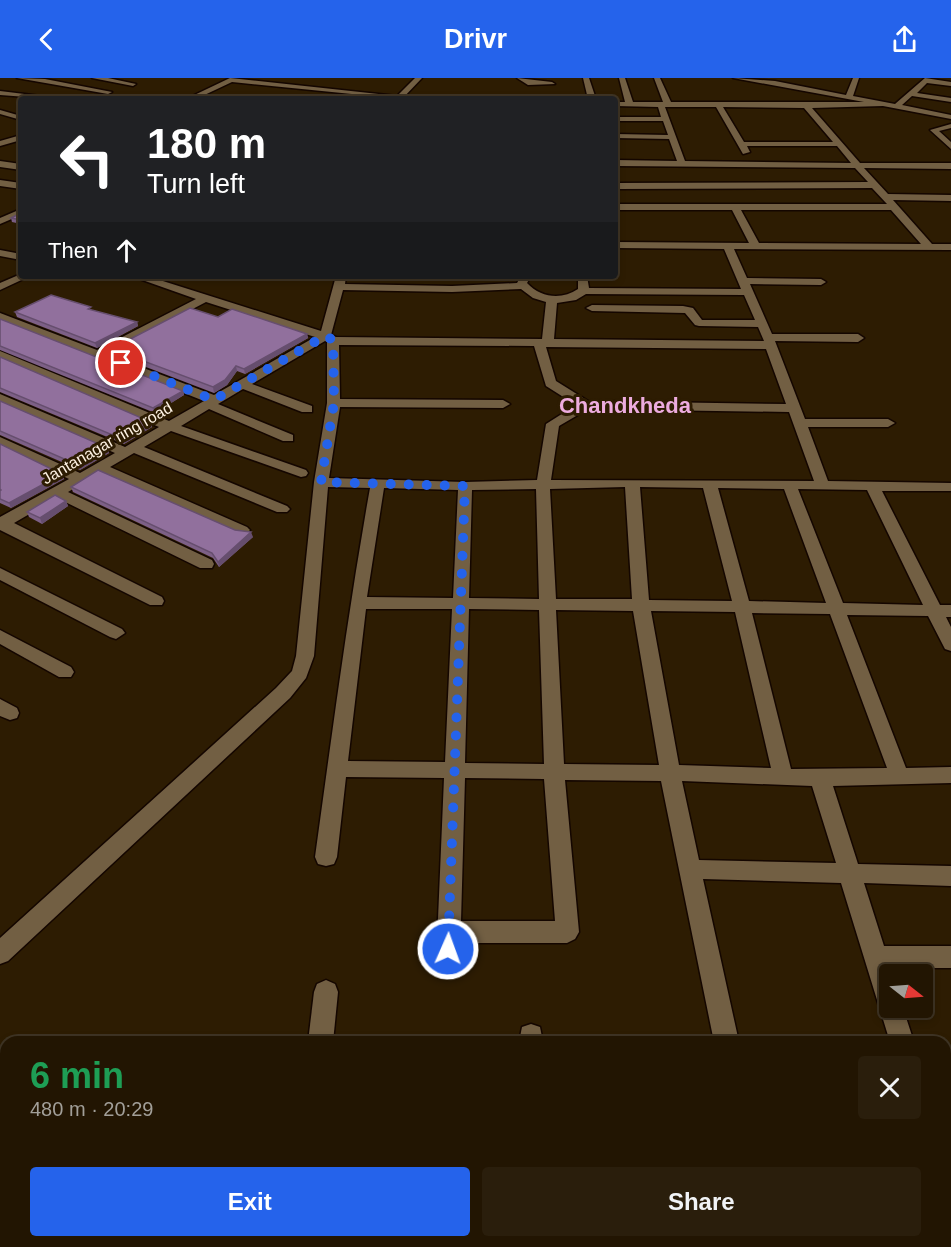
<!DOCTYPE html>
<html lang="en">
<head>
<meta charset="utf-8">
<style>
	body { margin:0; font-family:Helvetica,sans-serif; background:#2a1e0c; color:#f1f3f6; height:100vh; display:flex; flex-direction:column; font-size:22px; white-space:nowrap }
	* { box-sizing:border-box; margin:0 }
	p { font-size:20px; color:#a29f99 }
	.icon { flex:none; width:33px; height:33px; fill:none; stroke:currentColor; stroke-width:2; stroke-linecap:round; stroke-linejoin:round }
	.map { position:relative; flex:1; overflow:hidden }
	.sheet { position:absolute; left:0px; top:958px; width:951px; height:212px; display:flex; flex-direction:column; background:#221502; border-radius:18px 18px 0 0; box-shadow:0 3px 9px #0003,0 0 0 2px #3f3424 }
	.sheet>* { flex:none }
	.hud { position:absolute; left:18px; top:18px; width:600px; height:183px; border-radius:6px; box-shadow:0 3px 9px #0003,0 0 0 2px #3f3424; background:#202124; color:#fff; overflow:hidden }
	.needle { width:39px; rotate:107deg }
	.tools { position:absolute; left:879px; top:886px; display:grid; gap:12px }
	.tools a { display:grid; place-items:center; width:54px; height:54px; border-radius:6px; background:#221502; box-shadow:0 3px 9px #0003,0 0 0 2px #3f3424; font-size:30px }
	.pin { position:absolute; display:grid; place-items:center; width:51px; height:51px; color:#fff; margin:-26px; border:3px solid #fff; border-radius:50%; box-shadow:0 2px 6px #0007 }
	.me { position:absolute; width:66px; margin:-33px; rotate:2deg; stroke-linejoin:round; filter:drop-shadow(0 0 4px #0008) }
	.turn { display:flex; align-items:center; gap:21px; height:126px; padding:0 30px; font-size:27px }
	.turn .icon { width:78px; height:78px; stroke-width:2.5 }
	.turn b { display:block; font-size:42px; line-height:51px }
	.then { display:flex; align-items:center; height:57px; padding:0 30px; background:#0003; gap:12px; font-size:22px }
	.round { display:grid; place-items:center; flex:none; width:63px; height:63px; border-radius:6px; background:#2a1e0c }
	.head { display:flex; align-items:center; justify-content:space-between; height:102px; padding:0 30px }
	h1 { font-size:36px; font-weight:800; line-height:45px; color:#1e9e55 }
	.cta { display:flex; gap:12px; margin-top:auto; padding:12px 30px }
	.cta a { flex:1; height:69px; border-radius:6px; background:#2563eb; color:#fff; font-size:24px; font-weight:800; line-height:69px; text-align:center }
	.cta a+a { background:#2a1e0c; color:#f1f3f6 }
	header { display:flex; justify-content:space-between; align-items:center; height:78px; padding:0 30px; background:#2563eb; color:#fff; font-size:27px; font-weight:800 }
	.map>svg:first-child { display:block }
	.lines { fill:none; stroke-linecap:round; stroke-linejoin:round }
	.minor-casing { stroke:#140600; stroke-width:3 }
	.minor { fill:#725f43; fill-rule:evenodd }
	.wall { fill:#7d6087 }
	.shaded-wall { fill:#664e6e }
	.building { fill:#91709d; stroke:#664e6e; stroke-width:1.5 }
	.route { stroke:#2563eb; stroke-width:10; stroke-dasharray:0 18 }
	.labels { text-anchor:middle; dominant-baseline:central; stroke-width:6; stroke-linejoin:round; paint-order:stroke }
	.far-street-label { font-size:16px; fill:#fdf1e2; stroke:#2d1c02 }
	.far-district-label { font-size:22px; font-weight:bold; fill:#edacdf; stroke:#2d1c02 }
</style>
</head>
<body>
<header><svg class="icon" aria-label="back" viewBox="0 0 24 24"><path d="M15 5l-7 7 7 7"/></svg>Drivr<svg class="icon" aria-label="share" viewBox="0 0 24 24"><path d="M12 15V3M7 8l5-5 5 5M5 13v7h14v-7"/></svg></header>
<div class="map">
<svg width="951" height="1169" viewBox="0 0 951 1169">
	<rect width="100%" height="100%" fill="#2d1c02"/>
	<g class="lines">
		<g class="minor-casing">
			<g id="minor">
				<path d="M17,0L45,1L112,14L108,16Z"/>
				<path d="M92,0H108L136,6L133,8Z"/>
				<path d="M230,0L397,18L415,0H422L402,21L232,4L196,21H186Z"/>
				<path d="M517,0L552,4L555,6L528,7Z"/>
				<path d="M583,0H589L596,21H588Z"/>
				<path d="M619,0H625L633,24H663L654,0H660L671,24H864L733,0L775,3L846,17L853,0H859L853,18L895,26L925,0L951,4V8L927,5L917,15L951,20V24L912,18L902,27L951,37V41L883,28L812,30L860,85H951V91L864,90L888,116L951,117V123L893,122L932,166H951V172L734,171L747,200L821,201L826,204L821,207L750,206L772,256H858L864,260L858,264L775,263L805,341H888L895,345L888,349H808L828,403L951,405V413H882L940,527H951V539H946L951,549V573L945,571L928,538L847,537L906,690L951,689V705L833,708L858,786L951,788V808L864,805L884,868H951V890H891L893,897H890V930H903L914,964H890L841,805L703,801L739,964H714L661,703L565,702L579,854L575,861L567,865H460V888L456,896L448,899L440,896L436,888L444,700L346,699L337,779L334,786L326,788L318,786L315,779C332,656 348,533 370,410L328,409L314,578L306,600L290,620L8,883L0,886V860L276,610L292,593L296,578L314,404L327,325V264L325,263L252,306L312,328V334H302L243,311L218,326L293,357V363H283L209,331L181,348L306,392L308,395L306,398L301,399L171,353L144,369L287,428L290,431L287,434H277L134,375L110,389L247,449L250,452L247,455H237L100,395L68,414L212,482L214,486L212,490H200L57,420L14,445L162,519L164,523L162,527H150L0,452V439L69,401L0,368V359L80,395L115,375L0,325V316L125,369L159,349L0,281V273L169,343L204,323L0,242V235L97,272L196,221L131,198H147L321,253L336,198H346L345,206L452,208L517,205L521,198H531L527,205C541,220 562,222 578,211V202L573,198H587L589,210L741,211L724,171L615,170V164L749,165L732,132H615V126H887L872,110L615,111V105L868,104L855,90L615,88V82L677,83L669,61L615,60V56L668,57L663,43H615V39H661L658,29L615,28V24H625ZM665,29H716L743,76L750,74L747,68H837L851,85L685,83ZM723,29L804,30L833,64H744ZM741,132H891L921,166L759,165ZM521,211L533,220L546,224L542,261L336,259L331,257L343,212L452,214ZM586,216L744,217L755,242H702L693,230L683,228L592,227L586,230L592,233L685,235L695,247L699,248L758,249L764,263L554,261L557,225L576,222ZM206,224L315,259L214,317L107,276ZM339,267L534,268L546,308L576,327L546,346L537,402L465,404L329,400L340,329L503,330L510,326L503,322L340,321ZM546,269L766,271L786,326L588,323L556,303ZM588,331L789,334L814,403L551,402L559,348ZM625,409L632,521H556L550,411ZM640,409L703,410L732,523L649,522ZM384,410L458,412L453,520L367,519ZM718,410L784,411L826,525L749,523ZM536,411L539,521L469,520L472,412ZM798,411L867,412L923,527L843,525ZM366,531H452L445,684L348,683ZM469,531L539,532L544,686L465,685ZM556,532L633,533L659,687L564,686ZM651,533L735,534L771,690L679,687ZM752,535L830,536L887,690L791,691ZM465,700L544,701L555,843H461ZM682,703L812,708L836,785L699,782Z"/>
				<path d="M0,13L49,19L53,21L0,17Z"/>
				<path d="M0,32L21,38V42L0,36Z"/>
				<path d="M951,46V50L939,53L951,64V71L930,52Z"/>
				<path d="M21,57V62L0,68V63Z"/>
				<path d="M0,83L21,86V92L0,89Z"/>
				<path d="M0,102L21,105V111L0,108Z"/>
				<path d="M21,131V137L0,146V140Z"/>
				<path d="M0,172L21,176V182L0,178Z"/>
				<path d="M21,196L30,198L0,212V205Z"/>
				<path d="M0,490L122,551L125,555L116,561L110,559L0,502Z"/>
				<path d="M0,552L71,589L74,594L71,599H59L0,566Z"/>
				<path d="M0,621L17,630L19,635L17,640L10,642L0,638Z"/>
				<path d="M326,902L335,906L338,914L333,964H308L314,914L317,906Z"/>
				<path d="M531,946L540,949L543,964H519L522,949Z"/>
				<path d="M945,1089L951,1092V1137L945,1135Z"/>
				<path d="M284,1164H314L313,1169H283Z"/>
				<rect x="326" y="1164" width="30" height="5"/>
				<path d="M747,1164H777L778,1169H748Z"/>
			</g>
		</g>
		<use href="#minor" class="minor"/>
	</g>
	<g class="wall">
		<path d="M21,135V146L12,144L11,140Z"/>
		<path d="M92,232L137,244L138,248L97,270L17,239L15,234Z"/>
		<path d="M218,239L307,256L308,260L245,296L237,293L227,307L214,315L112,276L111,271Z"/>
		<path d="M0,241L183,313L184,317L155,335L0,272Z"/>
		<path d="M0,279L151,344L152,349L124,366L0,314Z"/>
		<path d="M0,323L108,370L109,375L80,392L0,357Z"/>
		<path d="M0,366L62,396L64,401L11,430L0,425Z"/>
		<path d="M71,409L253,459L219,489L213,480L73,414Z"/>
		<path d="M66,423L68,428L42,446L29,439L27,434Z"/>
	</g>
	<g class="shaded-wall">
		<path d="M137,244L138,248L97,270L95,265Z"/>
		<path d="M307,256L308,260L245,296L244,291Z"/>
		<path d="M236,288L237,293L227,307L214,315L213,309Z"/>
		<path d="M183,313L184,317L155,335L153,330Z"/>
		<path d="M151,344L152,349L124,366L122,361Z"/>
		<path d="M108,370L109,375L80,392L78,387Z"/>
		<path d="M62,396L64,401L11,430L9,425Z"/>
		<path d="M66,423L68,428L42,446L40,440Z"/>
		<path d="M251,454L253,459L219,489L218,484Z"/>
	</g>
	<g class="building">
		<path d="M21,135V142L11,140Z"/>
		<path d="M51,217L91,229L88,231L137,244L95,265L15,234Z"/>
		<path d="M190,230L218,239L232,231L307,256L244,291L236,288L225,302L213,309L111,271Z"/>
		<path d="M0,241L183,313L153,330L0,268Z"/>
		<path d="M0,279L151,344L122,361L0,310Z"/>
		<path d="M0,323L108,370L78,387L0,353Z"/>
		<path d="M0,366L62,396L9,425L0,421V413L1,412L0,411Z"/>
		<path d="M98,392L235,452L251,454L218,484L212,475L71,409Z"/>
		<path d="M55,417L66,423L40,440L27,434Z"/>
	</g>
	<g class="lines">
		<path class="route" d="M121,285L214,322L325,258L333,262L334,325L321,404L465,408L448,871"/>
	</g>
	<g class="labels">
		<g class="far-street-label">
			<text transform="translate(107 365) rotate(-30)">Jantanagar ring road</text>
		</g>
		<g class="far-district-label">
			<text x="625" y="327">Chandkheda</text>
		</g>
	</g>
</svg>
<div class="tools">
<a><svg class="needle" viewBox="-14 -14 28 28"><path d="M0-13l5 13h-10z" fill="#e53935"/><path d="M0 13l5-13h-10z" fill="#a29f99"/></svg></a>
</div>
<div class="pin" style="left:121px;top:285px;background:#d93025"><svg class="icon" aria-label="arrive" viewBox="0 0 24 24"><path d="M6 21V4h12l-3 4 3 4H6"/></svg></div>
<svg class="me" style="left:448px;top:871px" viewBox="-20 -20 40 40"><circle r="17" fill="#2563eb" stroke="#fff" stroke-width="3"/><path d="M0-11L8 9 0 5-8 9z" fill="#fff"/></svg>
<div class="hud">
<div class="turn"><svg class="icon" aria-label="left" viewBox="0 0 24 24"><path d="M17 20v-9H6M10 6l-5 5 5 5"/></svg><div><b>180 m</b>Turn left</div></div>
<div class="then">Then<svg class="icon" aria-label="ahead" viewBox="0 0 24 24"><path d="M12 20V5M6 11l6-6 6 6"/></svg></div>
</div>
<section class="sheet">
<div class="head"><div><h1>6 min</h1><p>480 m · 20:29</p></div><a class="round"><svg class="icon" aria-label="close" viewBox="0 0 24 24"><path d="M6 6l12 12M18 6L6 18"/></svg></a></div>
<div class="cta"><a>Exit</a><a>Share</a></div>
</section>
</div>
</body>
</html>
